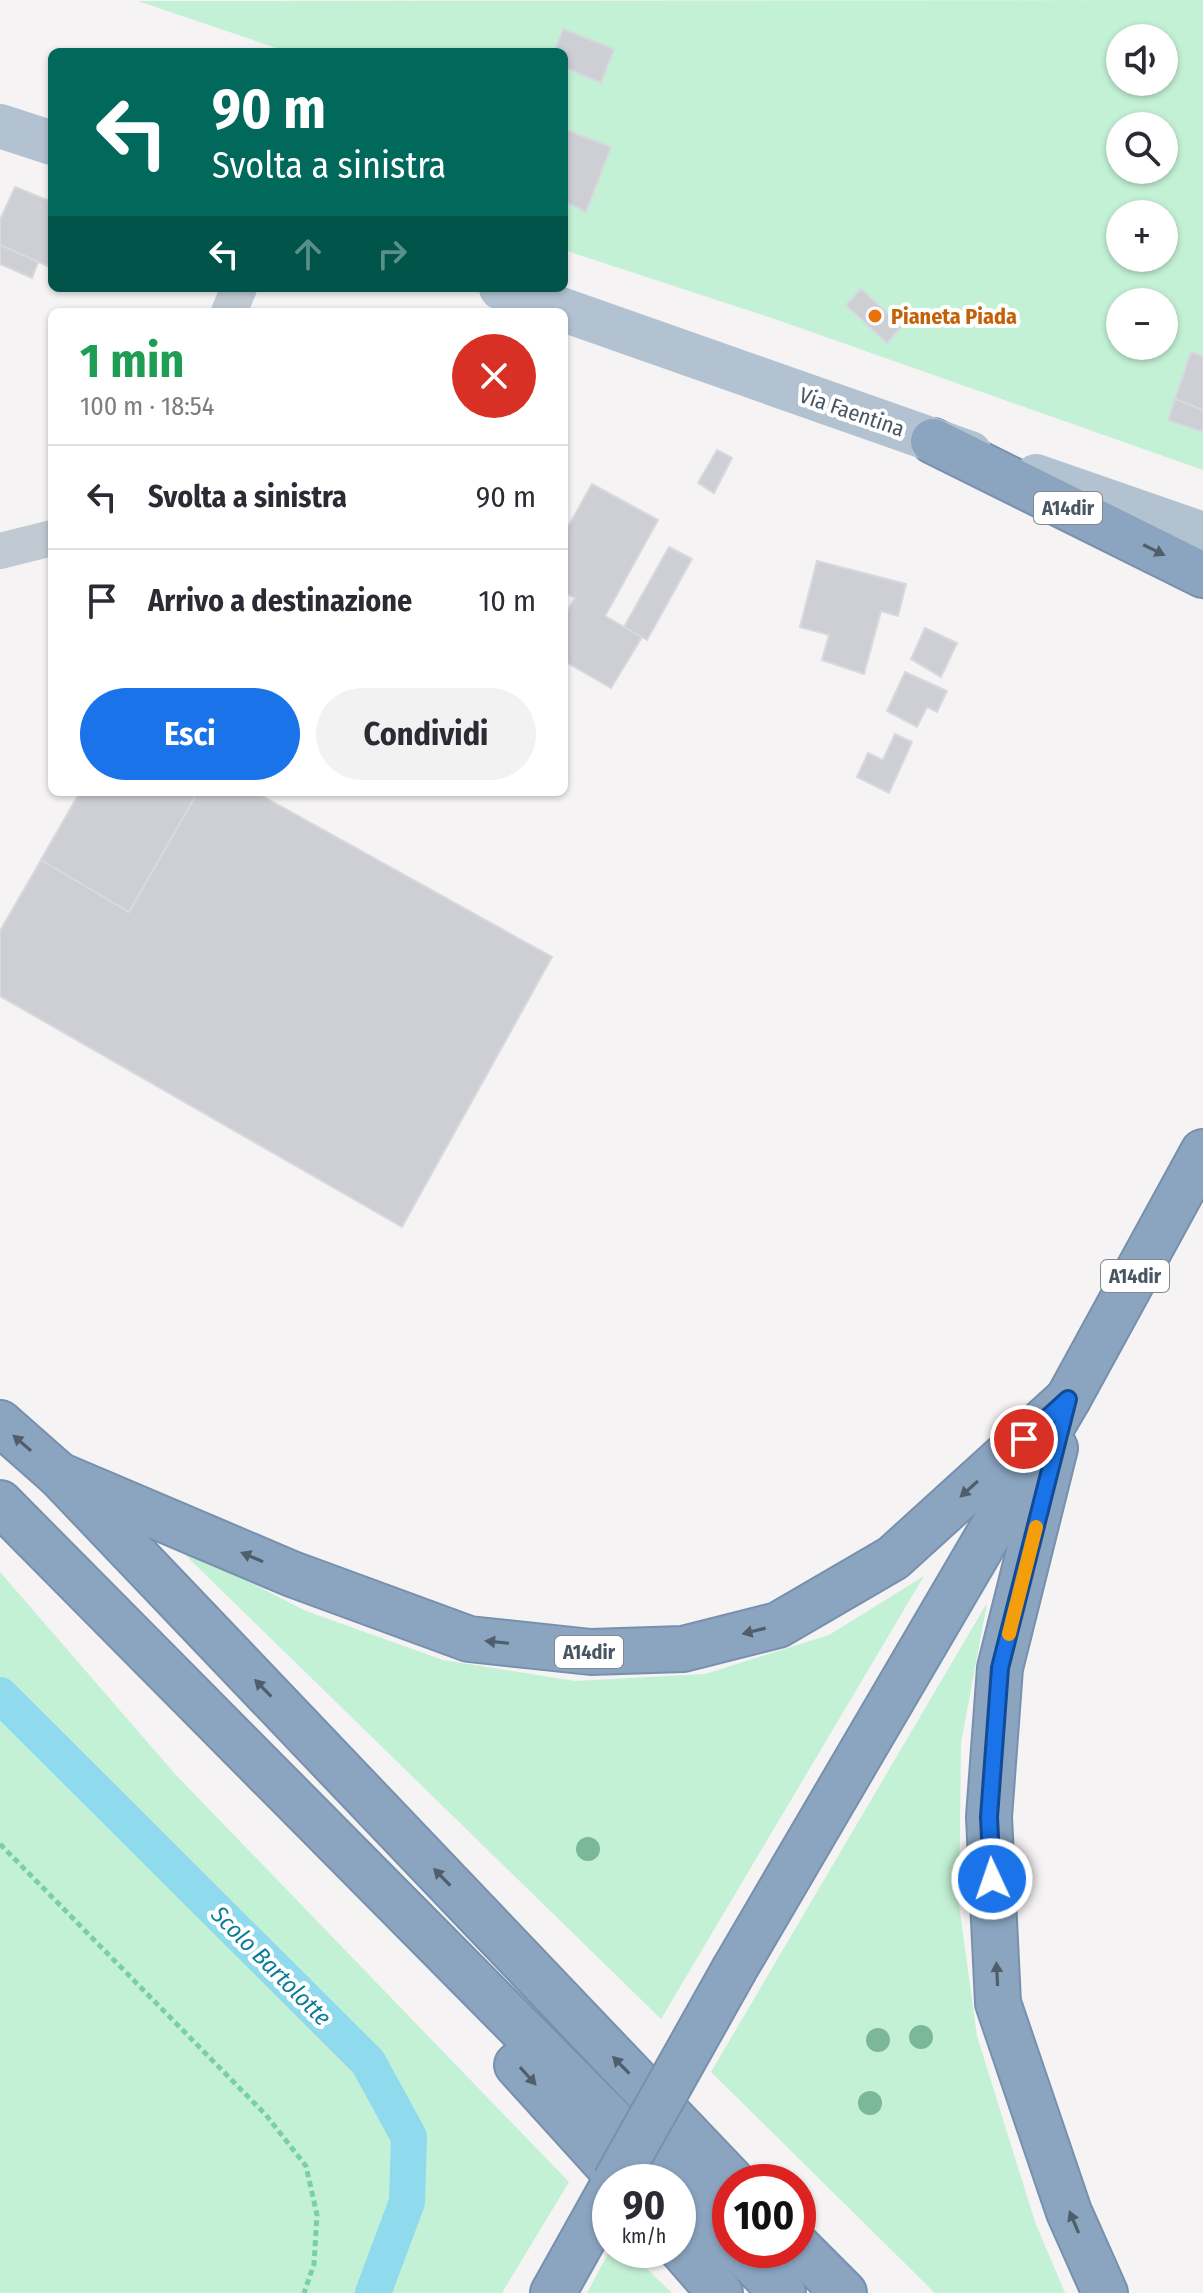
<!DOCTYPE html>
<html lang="it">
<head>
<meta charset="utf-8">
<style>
	body { margin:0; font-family:"Fira Sans Condensed",sans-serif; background:#f2f2f3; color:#2b2b33; height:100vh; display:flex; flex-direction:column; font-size:30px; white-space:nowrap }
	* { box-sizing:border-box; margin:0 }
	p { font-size:26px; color:#7c7c81 }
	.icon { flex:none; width:44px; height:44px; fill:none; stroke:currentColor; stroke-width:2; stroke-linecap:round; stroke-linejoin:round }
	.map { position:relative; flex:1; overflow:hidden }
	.sheet { position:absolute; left:48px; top:308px; width:520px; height:488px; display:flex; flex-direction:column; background:#fff; border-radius:12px; box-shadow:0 2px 6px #0004 }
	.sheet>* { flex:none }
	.guide { position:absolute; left:48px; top:48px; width:520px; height:244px; border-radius:12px; box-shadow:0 2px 6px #0004; background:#00695c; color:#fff; overflow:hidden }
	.controls { position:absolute; left:1106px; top:24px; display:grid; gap:16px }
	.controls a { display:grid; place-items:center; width:72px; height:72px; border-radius:50%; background:#fff; box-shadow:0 2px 6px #0004; font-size:40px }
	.speed { position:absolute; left:592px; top:2164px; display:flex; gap:16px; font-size:40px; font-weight:700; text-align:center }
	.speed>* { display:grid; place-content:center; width:104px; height:104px; border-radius:50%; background:#fff; box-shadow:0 2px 6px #0004; line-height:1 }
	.speed small { font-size:20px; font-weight:400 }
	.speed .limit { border:12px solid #d22; background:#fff; color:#111 }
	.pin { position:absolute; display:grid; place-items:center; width:68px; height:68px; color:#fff; margin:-34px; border:4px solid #fff; border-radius:50%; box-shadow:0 2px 8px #0007 }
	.me { position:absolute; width:88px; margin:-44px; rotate:357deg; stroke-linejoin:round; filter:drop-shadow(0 0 6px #0008) }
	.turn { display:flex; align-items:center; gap:28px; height:168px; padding:0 32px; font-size:36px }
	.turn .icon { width:104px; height:104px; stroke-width:2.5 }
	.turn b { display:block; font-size:56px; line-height:68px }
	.lanes { display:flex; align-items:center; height:76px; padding:0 32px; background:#0003; justify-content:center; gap:40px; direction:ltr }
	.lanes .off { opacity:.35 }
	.round { display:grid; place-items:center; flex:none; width:84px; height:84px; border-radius:42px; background:#f2f2f3 }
	.head { display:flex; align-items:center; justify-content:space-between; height:136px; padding:0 32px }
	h1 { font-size:48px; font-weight:700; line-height:60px; color:#1e9e55 }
	.button { display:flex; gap:16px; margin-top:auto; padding:16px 32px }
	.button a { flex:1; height:92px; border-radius:48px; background:#1a73e8; color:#fff; font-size:32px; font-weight:700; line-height:92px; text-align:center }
	.button a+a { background:#f2f2f3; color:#2b2b33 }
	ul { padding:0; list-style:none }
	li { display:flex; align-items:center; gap:24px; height:104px; padding:0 32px; border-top:2px solid #e1e1e2 }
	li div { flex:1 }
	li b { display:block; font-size:30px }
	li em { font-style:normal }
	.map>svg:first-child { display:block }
	.green { fill:#c3f1d5; fill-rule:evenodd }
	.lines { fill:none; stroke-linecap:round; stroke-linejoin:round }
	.canal { stroke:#90daee; stroke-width:36 }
	.building { fill:#cdcfd5; stroke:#d7d9de; stroke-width:2 }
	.highway-casing { stroke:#7690ad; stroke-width:48 }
	.path { stroke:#7ad0a6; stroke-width:5; stroke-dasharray:6 4; stroke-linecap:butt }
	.street { stroke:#c1cad2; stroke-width:36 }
	.primary { stroke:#b3c2d1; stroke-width:44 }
	.highway { stroke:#8ba5c1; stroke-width:44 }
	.highway-bridge-casing { stroke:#7690ad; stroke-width:48; stroke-linecap:butt }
	.highway-bridge { stroke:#8ba5c1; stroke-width:44 }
	.tree { fill:#7bb799 }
	.oneway { fill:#505e6b }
	.route-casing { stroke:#114b97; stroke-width:20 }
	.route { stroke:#1a73e8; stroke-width:14 }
	.slow { stroke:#f59e0b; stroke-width:14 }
	.food-dot { fill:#e8710a; stroke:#fff; stroke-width:3 }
	.labels { text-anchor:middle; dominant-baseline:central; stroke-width:8; stroke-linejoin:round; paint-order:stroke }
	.shield { fill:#fff; stroke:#808990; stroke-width:2 }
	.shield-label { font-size:20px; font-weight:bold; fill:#4a5661 }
	.food-label { font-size:22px; font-weight:bold; fill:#c56008; stroke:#fff; text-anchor:start }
	.street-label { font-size:22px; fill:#4a5661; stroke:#fff }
	.water-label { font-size:24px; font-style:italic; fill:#0c7c9b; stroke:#fff }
</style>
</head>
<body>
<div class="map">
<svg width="1203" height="2293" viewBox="0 0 1203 2293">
	<rect width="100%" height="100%" fill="#f5f3f3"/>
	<g class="green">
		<path d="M1203,0V470L772,318L564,250V52H288L138,1ZM1120,38H1164V82H1120ZM1120,126H1164V170H1120ZM1120,214H1164V258H1120ZM1120,302H1164V346H1120Z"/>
		<path d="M174,1544L306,1611L443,1660L575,1681L705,1674L829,1635L924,1576L661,2019Z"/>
		<path d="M0,1572L175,1774L569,2182L502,2293H0Z"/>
		<path d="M987,1603L961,1743L959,1905L977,2036L1035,2222L1065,2293H935L711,2072Z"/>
		<path d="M610,2250H627L672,2293H587Z"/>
	</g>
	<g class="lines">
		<path class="canal" d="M0,1695L368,2062L409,2137L407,2202L373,2293"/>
	</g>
	<g class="building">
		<path d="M563,29L614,49L601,83L564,67V52H554Z"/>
		<path d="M564,129L611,147L586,212L564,201Z"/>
		<path d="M15,187L52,202V268L0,245V220Z"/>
		<path d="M0,245L38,262L32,278L0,264Z"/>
		<path d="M861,289L902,326L887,343L846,305Z"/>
		<path d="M1191,352L1203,356V410L1175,399Z"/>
		<path d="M1175,399L1203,410V432L1168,420Z"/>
		<path d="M717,450L732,458L714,493L698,483Z"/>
		<path d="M592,484L658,520L605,616L642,637L611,688L564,661V616L575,598L564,592V534Z"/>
		<path d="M669,547L692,559L647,640L624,627Z"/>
		<path d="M817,561L906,584L898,616L881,611L864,674L822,660L829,635L800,627Z"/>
		<path d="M925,628L957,643L941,677L911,659Z"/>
		<path d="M905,672L947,691L937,712L927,707L917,727L887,711Z"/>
		<path d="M895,734L912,742L889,793L857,777L868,753L883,760Z"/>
		<path d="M80,792H198L129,912L41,860Z"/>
		<path d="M198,792H255L552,957L402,1227L0,996V931L41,860L129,912Z"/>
	</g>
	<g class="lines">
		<g class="highway-casing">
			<g id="highway">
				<path d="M933,441L1203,575"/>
				<path d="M0,1423L59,1475L733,2182"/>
				<path d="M1055,1448L1000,1668L989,1817L998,2003L1069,2212L1105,2293"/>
				<path d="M59,1475L292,1574L469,1639L591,1652L683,1649L778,1625L893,1558L1068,1399"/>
				<path d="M0,1503L673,2182"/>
				<path d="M735,1968L1068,1399L1203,1152"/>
				<path d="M517,2065L623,2182"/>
				<path d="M678,2187L730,2240"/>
				<path d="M678,2245L720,2293"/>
				<path d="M798,2247L844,2293"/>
				<path d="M740,2250L783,2293"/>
				<path d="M553,2293L610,2191"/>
			</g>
		</g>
		<path class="path" d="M0,1844L266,2115L306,2166L317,2215L314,2264L304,2293"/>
		<g class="street">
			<path d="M229,312L239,288"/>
			<path d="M0,551L52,538"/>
		</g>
		<g class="primary">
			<path d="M0,126L52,143"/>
			<path d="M501,288L970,453"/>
			<path d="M1036,476L1203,534"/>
		</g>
		<use href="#highway" class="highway"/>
		<g class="highway-bridge-casing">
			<path id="highway-bridge" d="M615,2182L735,1968"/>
		</g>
		<use href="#highway-bridge" class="highway-bridge"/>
	</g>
	<g class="tree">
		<circle cx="588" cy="1849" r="12"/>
		<circle cx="921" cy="2037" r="12"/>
		<circle cx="878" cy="2040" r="12"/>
		<circle cx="870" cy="2103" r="12"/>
	</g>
	<defs><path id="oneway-solid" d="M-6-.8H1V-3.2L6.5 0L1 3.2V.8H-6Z" transform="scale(2)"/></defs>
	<g class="oneway">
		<use href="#oneway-solid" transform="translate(1154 550) rotate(26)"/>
		<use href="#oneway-solid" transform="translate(22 1443) rotate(-139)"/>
		<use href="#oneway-solid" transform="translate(969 1489) rotate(138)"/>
		<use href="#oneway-solid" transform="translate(252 1557) rotate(-157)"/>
		<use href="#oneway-solid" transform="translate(754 1631) rotate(166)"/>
		<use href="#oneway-solid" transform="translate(497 1642) rotate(-174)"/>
		<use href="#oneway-solid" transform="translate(263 1688) rotate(-134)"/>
		<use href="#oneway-solid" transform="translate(442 1877) rotate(-134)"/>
		<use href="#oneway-solid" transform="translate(997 1974) rotate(-93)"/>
		<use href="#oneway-solid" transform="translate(621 2065) rotate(-134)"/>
		<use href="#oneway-solid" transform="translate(528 2076) rotate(48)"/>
		<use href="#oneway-solid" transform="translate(1074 2222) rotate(-113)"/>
	</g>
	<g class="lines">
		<g class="route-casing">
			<path id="route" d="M992,1879L989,1817L1000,1668L1068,1399L1024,1439"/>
		</g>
		<use href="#route" class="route"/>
		<path class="slow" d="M1009,1634L1036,1527"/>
	</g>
	<circle class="food-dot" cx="875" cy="316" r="8"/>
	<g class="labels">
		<g class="shield">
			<rect x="1034" y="492" width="68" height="32" rx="6"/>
			<rect x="1101" y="1260" width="68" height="32" rx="6"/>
			<rect x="555" y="1636" width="68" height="32" rx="6"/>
		</g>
		<g class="shield-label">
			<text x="1068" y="508">A14dir</text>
			<text x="1135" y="1276">A14dir</text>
			<text x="589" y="1652">A14dir</text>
		</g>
		<g class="food-label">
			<text x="891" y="316">Pianeta Piada</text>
		</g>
		<g class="street-label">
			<text transform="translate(852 412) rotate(19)">Via Faentina</text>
		</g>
		<g class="water-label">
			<text transform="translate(271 1966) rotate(45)">Scolo Bartolotte</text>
		</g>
	</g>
</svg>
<div class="controls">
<a><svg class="icon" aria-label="sound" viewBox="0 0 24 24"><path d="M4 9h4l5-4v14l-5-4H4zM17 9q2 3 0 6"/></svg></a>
<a><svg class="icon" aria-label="search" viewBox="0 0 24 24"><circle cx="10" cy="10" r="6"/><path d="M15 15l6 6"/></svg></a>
<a>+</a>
<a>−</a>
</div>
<div class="speed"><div>90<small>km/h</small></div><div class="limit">100</div></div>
<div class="pin" style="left:1024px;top:1439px;background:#d93025"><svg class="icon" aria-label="arrive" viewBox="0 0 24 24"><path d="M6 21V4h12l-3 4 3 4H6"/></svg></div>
<svg class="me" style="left:992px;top:1879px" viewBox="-20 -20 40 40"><circle r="17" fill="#1a73e8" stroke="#fff" stroke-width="3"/><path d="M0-11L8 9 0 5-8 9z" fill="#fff"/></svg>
<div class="guide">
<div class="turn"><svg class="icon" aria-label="left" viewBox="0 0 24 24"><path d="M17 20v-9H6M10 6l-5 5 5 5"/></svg><div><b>90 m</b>Svolta a sinistra</div></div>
<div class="lanes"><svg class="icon" aria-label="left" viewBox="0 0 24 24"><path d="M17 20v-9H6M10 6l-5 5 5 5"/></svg><svg class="icon off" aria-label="ahead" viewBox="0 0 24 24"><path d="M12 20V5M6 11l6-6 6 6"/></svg><svg class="icon off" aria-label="right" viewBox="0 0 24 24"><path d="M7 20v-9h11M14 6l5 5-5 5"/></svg></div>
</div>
<section class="sheet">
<div class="head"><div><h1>1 min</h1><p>100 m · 18:54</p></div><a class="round" style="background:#d93025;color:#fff"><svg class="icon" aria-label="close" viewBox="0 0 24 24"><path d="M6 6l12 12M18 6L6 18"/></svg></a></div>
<ul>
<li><svg class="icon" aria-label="left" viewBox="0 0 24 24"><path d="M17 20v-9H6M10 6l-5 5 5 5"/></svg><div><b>Svolta a sinistra</b></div><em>90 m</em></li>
<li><svg class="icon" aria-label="arrive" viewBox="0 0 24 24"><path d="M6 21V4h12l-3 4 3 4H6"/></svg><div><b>Arrivo a destinazione</b></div><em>10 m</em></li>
</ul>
<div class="button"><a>Esci</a><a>Condividi</a></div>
</section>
</div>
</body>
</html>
